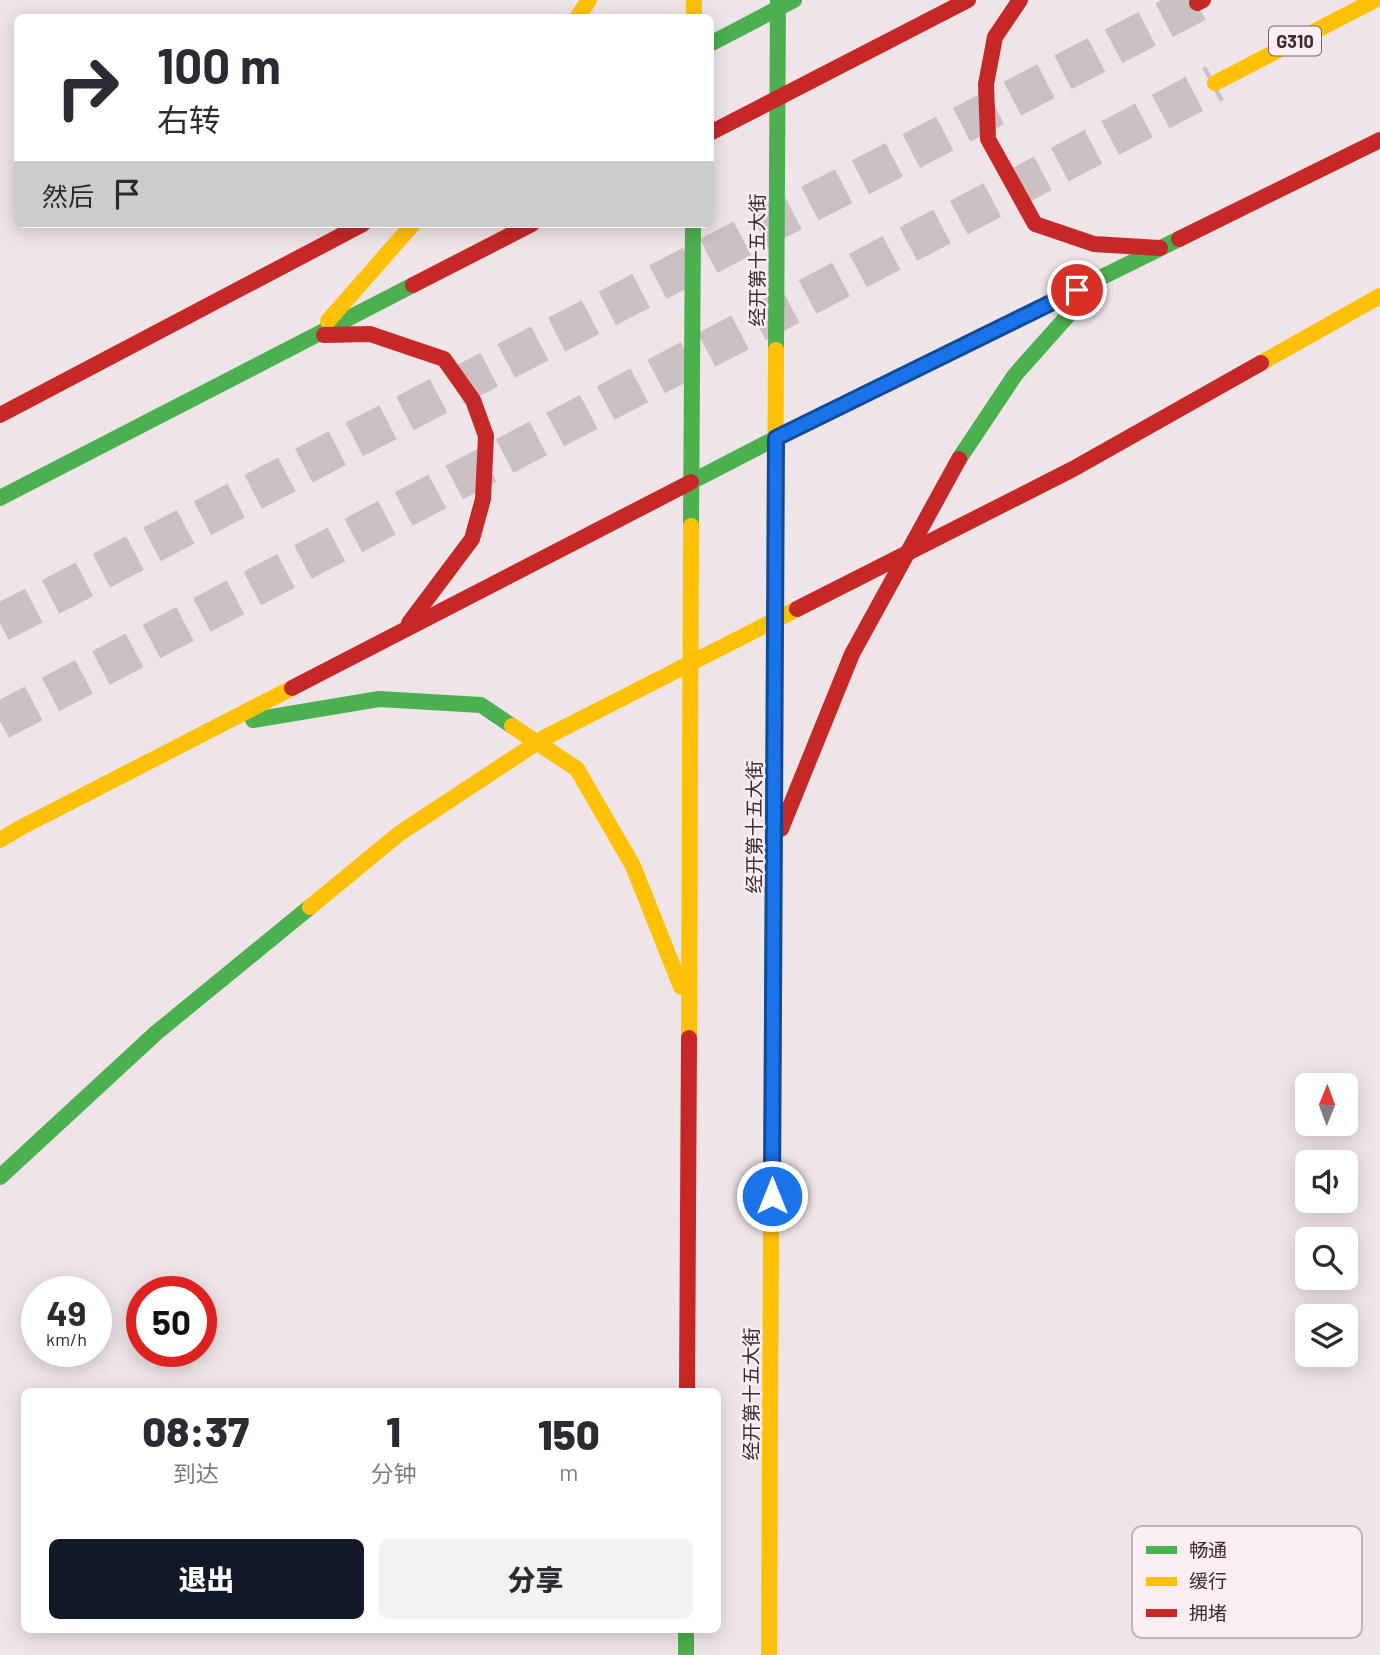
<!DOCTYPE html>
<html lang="zh">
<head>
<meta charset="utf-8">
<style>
	body { margin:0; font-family:Barlow,"Noto Sans SC",sans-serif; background:#f2f2f3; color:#2b2b33; height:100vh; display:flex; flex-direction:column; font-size:26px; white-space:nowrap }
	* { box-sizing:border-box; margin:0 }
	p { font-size:23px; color:#7c7c81 }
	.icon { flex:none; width:38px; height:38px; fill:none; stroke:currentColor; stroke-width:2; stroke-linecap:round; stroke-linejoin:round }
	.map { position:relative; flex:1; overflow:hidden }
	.side { position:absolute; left:21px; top:1388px; width:700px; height:245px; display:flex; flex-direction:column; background:#fff; border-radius:10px; box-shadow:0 4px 18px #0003 }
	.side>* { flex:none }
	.guide { position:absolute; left:14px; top:14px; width:700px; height:214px; border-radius:10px; box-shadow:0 4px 18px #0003; background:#fff; color:#2b2b33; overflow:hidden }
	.needle { width:46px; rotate:1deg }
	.controls { position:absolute; left:1295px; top:1073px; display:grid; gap:14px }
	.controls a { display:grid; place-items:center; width:63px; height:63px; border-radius:10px; background:#fff; box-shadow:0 4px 18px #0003; font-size:35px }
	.speed { position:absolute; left:21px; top:1276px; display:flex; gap:14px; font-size:35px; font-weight:700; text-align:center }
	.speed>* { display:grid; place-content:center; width:91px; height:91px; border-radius:50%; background:#fff; box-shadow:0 4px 18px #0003; line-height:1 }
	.speed small { font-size:18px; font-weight:400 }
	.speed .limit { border:10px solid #d22; background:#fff; color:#111 }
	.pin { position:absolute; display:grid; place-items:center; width:60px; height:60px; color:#fff; margin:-30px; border:4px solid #fff; border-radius:50%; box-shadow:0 2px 7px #0007 }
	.me { position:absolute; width:77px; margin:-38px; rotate:0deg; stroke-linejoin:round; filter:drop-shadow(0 0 5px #0008) }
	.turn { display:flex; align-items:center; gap:24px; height:147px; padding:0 28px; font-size:32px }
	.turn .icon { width:91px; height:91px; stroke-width:2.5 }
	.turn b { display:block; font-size:49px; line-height:60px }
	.then { display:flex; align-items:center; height:66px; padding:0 28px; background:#0003; gap:14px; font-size:26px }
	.eta { display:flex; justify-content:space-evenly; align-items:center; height:119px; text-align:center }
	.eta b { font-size:42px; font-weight:800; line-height:49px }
	.action { display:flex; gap:14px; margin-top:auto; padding:14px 28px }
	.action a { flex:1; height:80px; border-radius:10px; background:#111827; color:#fff; font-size:28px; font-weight:800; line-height:80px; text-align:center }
	.action a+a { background:#f2f2f3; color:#2b2b33 }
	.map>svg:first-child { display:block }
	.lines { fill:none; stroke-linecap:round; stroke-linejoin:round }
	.highway-tunnel { stroke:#cbc0c4; stroke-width:38; stroke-dasharray:38 19; stroke-linecap:butt }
	.fast { stroke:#4caf50; stroke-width:16 }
	.slow { stroke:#ffc107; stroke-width:16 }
	.jam { stroke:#c62828; stroke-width:16 }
	.route-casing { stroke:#114b97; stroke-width:18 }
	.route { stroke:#1a73e8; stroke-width:12 }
	.labels { text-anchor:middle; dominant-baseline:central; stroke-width:5; stroke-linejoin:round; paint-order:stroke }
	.shield { fill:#faeef2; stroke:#74666c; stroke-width:2 }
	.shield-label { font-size:18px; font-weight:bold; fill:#3a2b33 }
	.street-label { font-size:19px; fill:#3a2b33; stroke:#faeef2 }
	.key { fill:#faeef2; stroke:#c0b4b9; stroke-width:2 }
	.key-label { font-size:19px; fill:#3a2b33 }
</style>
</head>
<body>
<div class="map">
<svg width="1380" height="1655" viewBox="0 0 1380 1655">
	<rect width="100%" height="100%" fill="#efe5e8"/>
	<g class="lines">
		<g class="highway-tunnel">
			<path d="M0,623L1197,3"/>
			<path d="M0,721L1215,83"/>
		</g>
		<g class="fast">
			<path d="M710,44L794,0"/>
			<path d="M776,350L778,0"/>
			<path d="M959,459L1015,375L1088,293"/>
			<path d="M691,482L776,438L1179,239"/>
			<path d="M0,498L413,285"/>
			<path d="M691,526L693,224"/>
			<path d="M253,720L379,699L481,705L512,726"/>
			<path d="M0,1177L156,1033L310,907"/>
			<path d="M771,1225L774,712"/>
			<path d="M686,1629V1655"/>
		</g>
		<g class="slow">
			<path d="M694,0V18"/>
			<path d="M577,18L589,0"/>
			<path d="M1215,83L1375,0"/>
			<path d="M328,321L413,224"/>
			<path d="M1261,363L1380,296"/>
			<path d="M774,712L776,350"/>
			<path d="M512,726L577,769L633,866L681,987"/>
			<path d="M0,840L20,828L292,688"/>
			<path d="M310,907L400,833L544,738L797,609"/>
			<path d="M689,1038L691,526"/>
			<path d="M769,1655L771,1225"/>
		</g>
		<g class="jam">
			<path d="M1020,0L995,37L986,84L988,139L1035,224L1094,244L1160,248"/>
			<path d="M1197,3L1203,0"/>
			<path d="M710,133L968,0"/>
			<path d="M1179,239L1380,140"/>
			<path d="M413,285L532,224"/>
			<path d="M324,335L370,334L444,359L473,400L486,436L483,499L472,539L409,623"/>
			<path d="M0,415L363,224"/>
			<path d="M797,609L1073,469L1261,363"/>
			<path d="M292,688L691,482"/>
			<path d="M781,829L852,654L959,459"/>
			<path d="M687,1391L689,1038"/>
		</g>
	</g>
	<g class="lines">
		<g class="route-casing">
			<path id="route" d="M772,1196L776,438L1077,290"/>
		</g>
		<use href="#route" class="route"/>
	</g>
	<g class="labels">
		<rect class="shield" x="1269" y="26.5" width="52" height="29" rx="5"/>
		<g class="shield-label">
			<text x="1295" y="41">G310</text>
		</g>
		<g class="street-label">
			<text transform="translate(756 260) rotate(-90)">经开第十五大街</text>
			<text transform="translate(753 827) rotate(-90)">经开第十五大街</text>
			<text transform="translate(750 1394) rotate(-90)">经开第十五大街</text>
		</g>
	</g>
	<rect x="1132" y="1526" width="230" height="112" rx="10" class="key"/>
	<rect x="1146" y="1546" width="31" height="8" fill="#4caf50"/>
	<rect x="1146" y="1577" width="31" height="9" fill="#ffc107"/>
	<rect x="1146" y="1609" width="31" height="8" fill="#c62828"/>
	<g class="key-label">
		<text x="1189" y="1557">畅通</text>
		<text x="1189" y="1588">缓行</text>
		<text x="1189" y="1620">拥堵</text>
	</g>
</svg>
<div class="controls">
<a><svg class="needle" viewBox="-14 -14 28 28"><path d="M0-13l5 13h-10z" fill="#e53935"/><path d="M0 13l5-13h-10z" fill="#7c7c81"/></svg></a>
<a><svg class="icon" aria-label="sound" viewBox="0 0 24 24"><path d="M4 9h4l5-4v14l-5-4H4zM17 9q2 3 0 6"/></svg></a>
<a><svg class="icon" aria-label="search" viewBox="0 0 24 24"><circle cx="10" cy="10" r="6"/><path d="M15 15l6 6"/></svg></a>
<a><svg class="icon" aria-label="layers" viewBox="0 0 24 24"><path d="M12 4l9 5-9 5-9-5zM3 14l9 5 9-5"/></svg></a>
</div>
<div class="speed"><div>49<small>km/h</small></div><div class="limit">50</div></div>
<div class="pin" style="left:1077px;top:290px;background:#d93025"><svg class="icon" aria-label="arrive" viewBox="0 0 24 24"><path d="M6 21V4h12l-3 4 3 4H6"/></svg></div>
<svg class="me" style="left:772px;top:1196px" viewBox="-20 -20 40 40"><circle r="17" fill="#1a73e8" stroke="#fff" stroke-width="3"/><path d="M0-11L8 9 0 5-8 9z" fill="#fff"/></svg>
<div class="guide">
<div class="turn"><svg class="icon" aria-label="right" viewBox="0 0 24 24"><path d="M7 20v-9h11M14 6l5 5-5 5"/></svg><div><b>100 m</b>右转</div></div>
<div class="then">然后<svg class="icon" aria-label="arrive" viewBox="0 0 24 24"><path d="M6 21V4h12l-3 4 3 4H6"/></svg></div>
</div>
<section class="side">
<div class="eta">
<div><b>08:37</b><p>到达</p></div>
<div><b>1</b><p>分钟</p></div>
<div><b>150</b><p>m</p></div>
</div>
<div class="action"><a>退出</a><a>分享</a></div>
</section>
</div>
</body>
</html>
